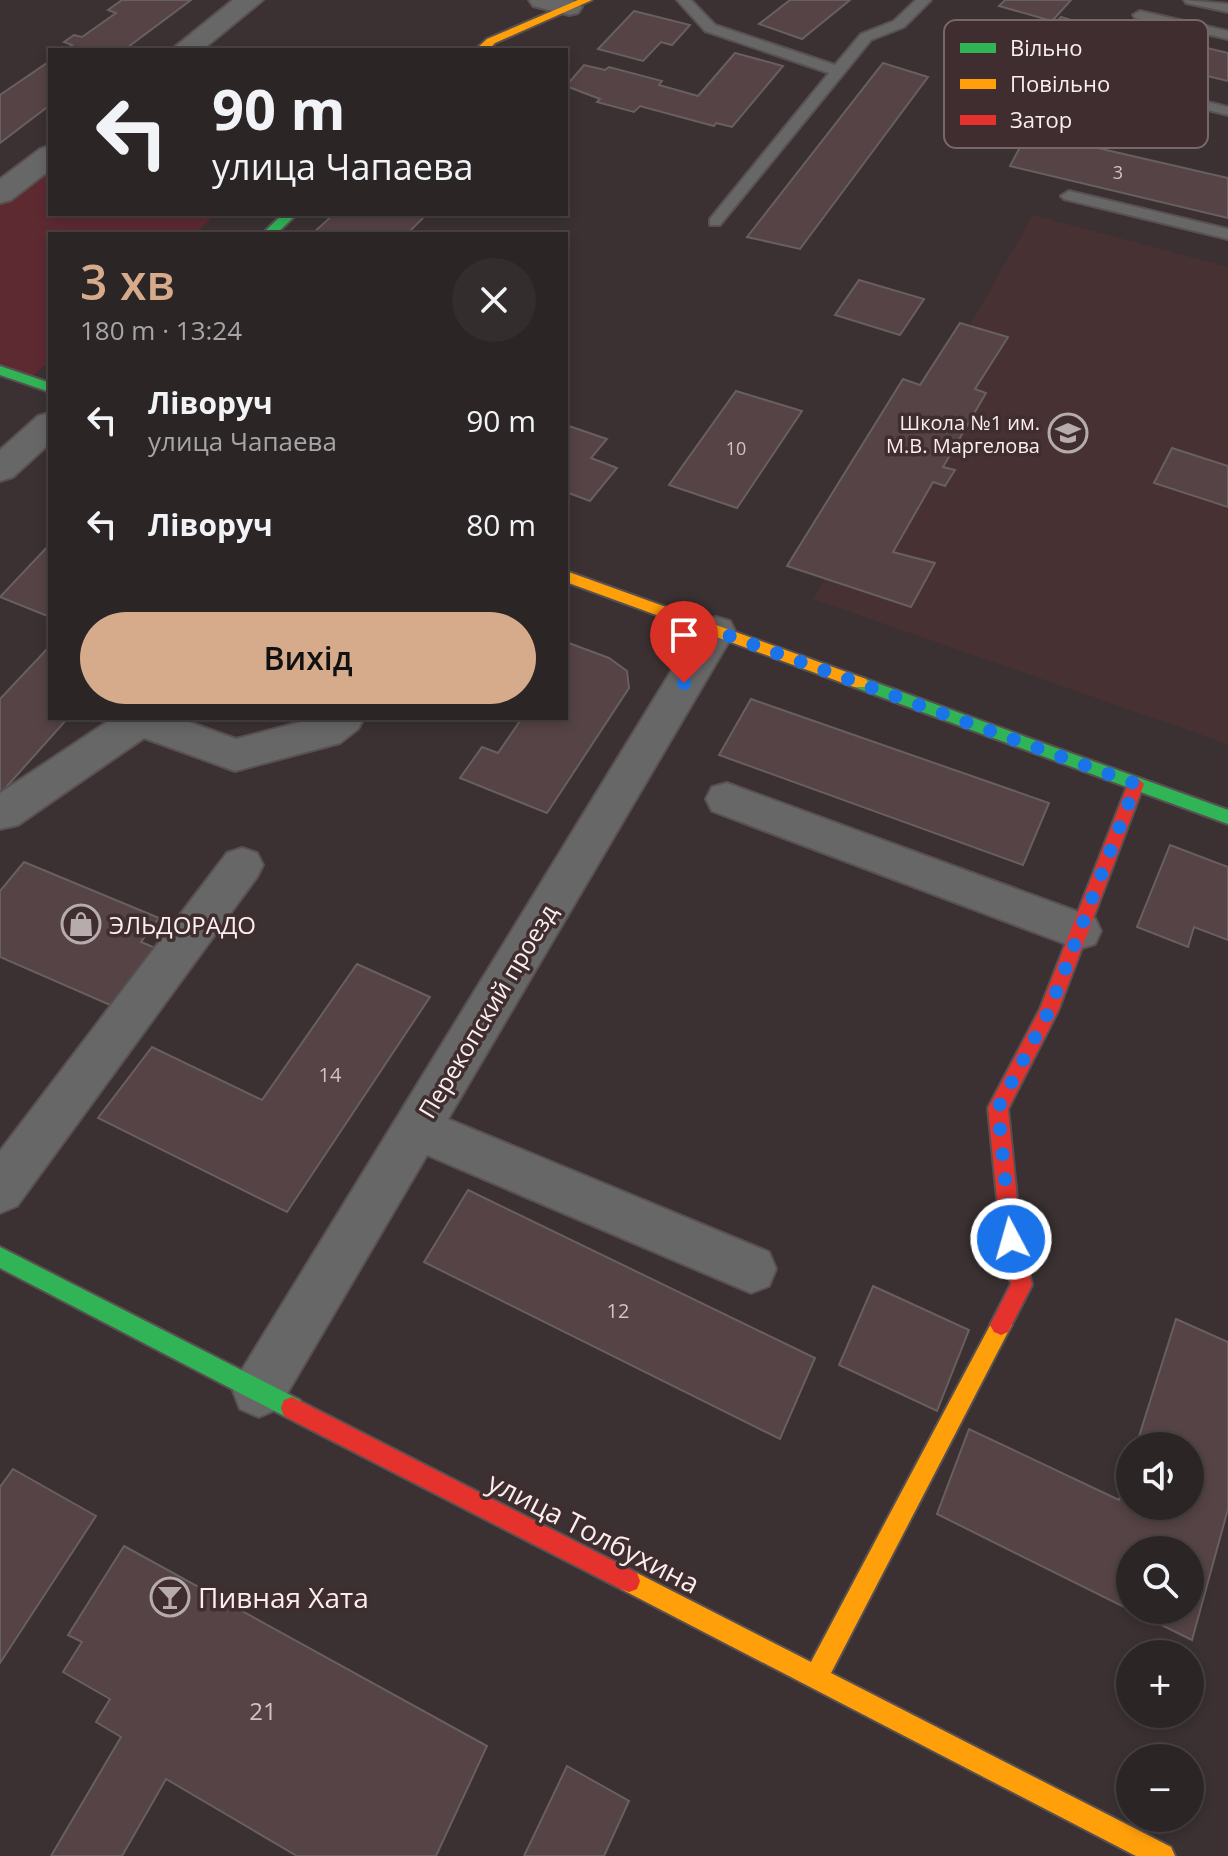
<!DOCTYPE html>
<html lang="uk">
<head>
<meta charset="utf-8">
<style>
	body { margin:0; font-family:"Open Sans",sans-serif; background:#342d2e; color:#f1f3f6; height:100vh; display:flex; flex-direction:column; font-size:30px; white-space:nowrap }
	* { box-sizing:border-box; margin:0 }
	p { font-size:26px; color:#a6a5a7 }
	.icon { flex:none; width:44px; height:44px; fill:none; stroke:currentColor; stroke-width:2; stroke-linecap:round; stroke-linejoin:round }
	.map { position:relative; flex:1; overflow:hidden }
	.side { position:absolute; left:48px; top:232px; width:520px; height:488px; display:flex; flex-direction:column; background:#2c2526; border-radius:0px; box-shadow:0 4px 12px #0003,0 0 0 2px #484243 }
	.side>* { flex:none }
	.guide { position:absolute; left:48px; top:48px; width:520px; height:168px; border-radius:0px; box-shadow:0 4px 12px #0003,0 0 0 2px #484243; background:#2c2526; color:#f1f3f6; overflow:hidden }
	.tools { position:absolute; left:1116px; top:1432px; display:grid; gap:16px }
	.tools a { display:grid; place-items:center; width:88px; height:88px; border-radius:50%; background:#2c2526; box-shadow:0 4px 12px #0003,0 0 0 2px #484243; font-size:40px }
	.pin { position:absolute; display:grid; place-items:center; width:68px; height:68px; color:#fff; margin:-82px -34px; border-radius:50% 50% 50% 0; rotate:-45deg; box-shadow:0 0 8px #0007 }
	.pin .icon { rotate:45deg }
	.me { position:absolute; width:88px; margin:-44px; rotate:354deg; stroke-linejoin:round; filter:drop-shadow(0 0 6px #0008) }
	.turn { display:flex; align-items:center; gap:28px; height:168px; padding:0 32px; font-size:36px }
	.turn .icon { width:104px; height:104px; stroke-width:2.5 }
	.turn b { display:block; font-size:56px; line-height:68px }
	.round { display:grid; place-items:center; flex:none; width:84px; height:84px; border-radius:42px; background:#342d2e }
	.head { display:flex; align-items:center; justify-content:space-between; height:136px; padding:0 32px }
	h1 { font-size:48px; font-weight:600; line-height:60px; color:#d6ab8b }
	.cta { display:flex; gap:16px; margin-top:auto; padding:16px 32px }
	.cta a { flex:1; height:92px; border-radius:48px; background:#d6ab8b; color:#111; font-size:32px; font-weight:600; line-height:92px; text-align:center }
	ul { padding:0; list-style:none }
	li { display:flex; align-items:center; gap:24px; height:104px; padding:0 32px }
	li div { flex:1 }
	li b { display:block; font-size:30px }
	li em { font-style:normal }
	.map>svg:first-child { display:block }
	.built { fill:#483133 }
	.green { fill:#5e2a32 }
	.building { fill:#554345; stroke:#685f60; stroke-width:2 }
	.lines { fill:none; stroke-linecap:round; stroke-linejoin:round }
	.lane-casing { stroke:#595051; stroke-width:4 }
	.street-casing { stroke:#595051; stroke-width:4 }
	.fast-casing { stroke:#595051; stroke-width:4 }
	.slow-casing { stroke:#595051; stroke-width:4 }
	.jam-casing { stroke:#595051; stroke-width:4 }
	.lane { fill:#666766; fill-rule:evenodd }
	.street { fill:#666766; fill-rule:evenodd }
	.fast { fill:#30b455; fill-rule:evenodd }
	.slow { fill:#ff9f0a; fill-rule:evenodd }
	.jam { fill:#e5322d; fill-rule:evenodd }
	.route { stroke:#1a73e8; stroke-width:14; stroke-dasharray:0 25.2 }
	.labels { text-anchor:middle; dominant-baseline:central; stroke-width:7; stroke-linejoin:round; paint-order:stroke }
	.far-number-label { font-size:18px; fill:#d1c3c4 }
	.far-poi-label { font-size:20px; fill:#faeeef; stroke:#3f2d2f; text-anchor:end }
	.number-label { font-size:20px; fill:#d1c3c4 }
	.poi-label { font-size:24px; fill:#faeeef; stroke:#3f2d2f; text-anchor:start }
	.street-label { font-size:24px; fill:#faeeef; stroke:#3f2d2f }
	.near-number-label { font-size:24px; fill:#d1c3c4 }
	.near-street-label { font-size:28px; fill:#faeeef; stroke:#3f2d2f }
	.near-poi-label { font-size:28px; fill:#faeeef; stroke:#3f2d2f; text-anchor:start }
	.key { fill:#3f2d2f; stroke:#776769; stroke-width:2 }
	.key-label { font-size:22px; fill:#faeeef }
</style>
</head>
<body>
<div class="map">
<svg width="1228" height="1856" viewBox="0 0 1228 1856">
	<rect width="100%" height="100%" fill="#3b3132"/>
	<path class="built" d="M1033,215L1228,267V744L813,599Z"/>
	<path class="green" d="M50,155V214H216L194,234H50V361L27,381L0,370V194Z"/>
	<g class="building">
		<path d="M122,0H191L124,50H65L72,45L64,42L74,35L82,37L116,13L108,10Z"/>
		<path d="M790,0H850L802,39L759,24Z"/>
		<path d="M1005,0H1071L1052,21L999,6Z"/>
		<path d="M634,11L690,25L672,45L661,42L643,61L598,49Z"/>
		<path d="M1061,17L1098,28L1089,38L1051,27Z"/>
		<path d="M1161,37L1228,53V81L1146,61Z"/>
		<path d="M735,53L783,66L732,127L716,123L714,126L640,106L634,112L597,102L600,99L566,86L584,65L605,70L609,67L662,81L659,85L698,96Z"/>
		<path d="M50,61V105L0,143V95Z"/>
		<path d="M883,63L928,77L800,249L747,237Z"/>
		<path d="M1028,132L1228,178V218L1010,166Z"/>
		<path d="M334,214H427L407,234H312Z"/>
		<path d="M859,280L924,299L900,335L835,315Z"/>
		<path d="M960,323L1008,337L975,389L986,393L943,467L955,470L945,486L933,482L893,552L935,563L911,607L787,566L903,379L920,385Z"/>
		<path d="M736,391L802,411L737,508L669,485Z"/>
		<path d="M566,425L607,439L591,458L617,468L590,501L566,492Z"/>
		<path d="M1172,448L1228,466V507L1154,483Z"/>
		<path d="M50,544V617L0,597Z"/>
		<path d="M566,642L609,658L627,671L629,688L547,813L460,778L482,747L498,753L522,718H566Z"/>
		<path d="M48,648L50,718H68L0,794V699Z"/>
		<path d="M751,699L1049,803L1023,865L719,755Z"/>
		<path d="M1170,845L1228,867V940L1194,927L1188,947L1137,927Z"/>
		<path d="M24,862L159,918L141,942L160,950L117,1008L0,957V891Z"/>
		<path d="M357,964L430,997L287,1212L98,1118L152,1047L262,1100Z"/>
		<path d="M468,1190L815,1358L780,1439L424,1262Z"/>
		<path d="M873,1286L969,1330L937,1411L839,1365Z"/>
		<path d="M1176,1319L1228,1342V1509L1192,1640L1131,1610H1190V1550H1130V1610L937,1514L969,1429L1119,1500L1130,1465V1506H1190V1446H1136Z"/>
		<path d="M13,1469L96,1516L0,1663V1487Z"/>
		<path d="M124,1546L487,1746L436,1856H297L166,1779L122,1856H51L121,1737L96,1722L110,1699L63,1672L82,1642L68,1635Z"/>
		<path d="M567,1766L629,1801L604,1856H524Z"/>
	</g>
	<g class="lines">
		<g class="lane-casing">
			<g id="lane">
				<path d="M677,0H691L715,25L835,65L861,34L894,21L916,0H931L904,27L871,40L720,225H710V219L829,73L705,31Z"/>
				<path d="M1184,0L1228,4V12L1186,3Z"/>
				<path d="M1140,11L1228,31V39L1135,18L1133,15Z"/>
				<path d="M1111,49L1118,53L1103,76L1228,107V115L1090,81L1088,78L1106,50Z"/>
				<path d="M1069,191L1228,229V239L1064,199L1061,196Z"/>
			</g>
		</g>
		<g class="street-casing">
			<g id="street">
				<path d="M233,0H263L202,50H171Z"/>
				<path d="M529,0H573L582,7L578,13L569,15L533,6Z"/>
				<path d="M50,146V170L11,200L0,203V179L40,149Z"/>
				<path d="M50,413V443L13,477L0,481V450L38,416Z"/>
				<path d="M716,617L730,621L735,631L448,1119L769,1252L776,1269L769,1286L751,1293L427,1155L278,1409L259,1417L240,1409L233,1391L240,1373L702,621Z"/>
				<path d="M113,718H178L236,739L316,718H364L358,729L340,743L235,771L144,738L18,825L0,829V793Z"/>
				<path d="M727,783L1095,918L1101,931L1095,944L1079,949L712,811L706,799L712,787Z"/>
				<path d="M242,848L257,853L263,865L257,877L17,1206L0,1213V1151L227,853Z"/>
			</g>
		</g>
		<g class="fast-casing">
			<g id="fast">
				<path d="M283,214H297L276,234H262Z"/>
				<path d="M0,366L50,383V392L0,375Z"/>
				<path d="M860,677L1228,810V824L854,687L852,683L854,679Z"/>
				<path d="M0,1247L300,1400L303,1408L300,1416L292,1419L284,1416L0,1268Z"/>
			</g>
		</g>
		<g class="slow-casing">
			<g id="slow">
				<path d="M578,0H592L495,43L488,50H475L487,39Z"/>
				<path d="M566,571L866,679L868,683L866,687H854L566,582Z"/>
				<path d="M1001,1315L1008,1318L1012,1325L1008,1332L831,1673L1171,1847L1175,1856H1136L621,1589L618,1581L621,1573L629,1570L637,1573L811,1662L994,1318Z"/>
			</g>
		</g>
		<g class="jam-casing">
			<g id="jam">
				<path d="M1136,777L1144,784L1058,1011L1008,1109L1021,1239L1032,1285L1008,1332L1001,1335L994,1332L990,1325L1011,1284L1001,1239L988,1108L1040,1009L1128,784Z"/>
				<path d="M292,1397L637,1573L640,1581L637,1589L629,1592L621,1589L284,1416L281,1408L284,1400Z"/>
			</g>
		</g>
		<use href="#lane" class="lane"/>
		<use href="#street" class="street"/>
		<use href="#fast" class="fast"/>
		<use href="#slow" class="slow"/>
		<use href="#jam" class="jam"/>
	</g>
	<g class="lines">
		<path class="route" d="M684,683L716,631L1136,784L1049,1011L998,1108L1011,1239"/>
	</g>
	<defs>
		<g id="school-ring" transform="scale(2)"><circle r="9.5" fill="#3f2d2f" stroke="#b7acad" stroke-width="1.5"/><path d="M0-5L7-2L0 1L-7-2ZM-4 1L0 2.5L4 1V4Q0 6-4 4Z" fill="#b7acad"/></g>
		<g id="shop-ring" transform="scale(2)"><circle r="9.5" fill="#3f2d2f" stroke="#b7acad" stroke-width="1.5"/><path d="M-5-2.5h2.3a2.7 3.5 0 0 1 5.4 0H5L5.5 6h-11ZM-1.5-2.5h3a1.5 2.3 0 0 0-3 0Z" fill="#b7acad"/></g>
		<g id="bar-ring" transform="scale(2)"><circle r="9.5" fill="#3f2d2f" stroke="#b7acad" stroke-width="1.5"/><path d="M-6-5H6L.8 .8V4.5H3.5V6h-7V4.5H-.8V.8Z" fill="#b7acad"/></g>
	</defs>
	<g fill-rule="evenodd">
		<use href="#school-ring" x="1068" y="433"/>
		<use href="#shop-ring" x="81" y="924"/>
		<use href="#bar-ring" x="170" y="1597"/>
	</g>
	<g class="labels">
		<g class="far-number-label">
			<text x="1118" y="172">3</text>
			<text x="736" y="448">10</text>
		</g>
		<g class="far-poi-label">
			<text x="1040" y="422">Школа №1 им.<tspan x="1040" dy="23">М.В. Маргелова</tspan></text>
		</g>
		<g class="number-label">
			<text x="330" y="1074">14</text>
			<text x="618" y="1310">12</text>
		</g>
		<g class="poi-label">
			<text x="109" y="924">ЭЛЬДОРАДО</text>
		</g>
		<g class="street-label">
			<text transform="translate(487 1011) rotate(-59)">Перекопский проезд</text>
		</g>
		<g class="near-number-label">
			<text x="263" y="1710">21</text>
		</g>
		<g class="near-street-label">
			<text transform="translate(594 1532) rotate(27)">улица Толбухина</text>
		</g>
		<g class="near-poi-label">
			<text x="198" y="1597">Пивная Хата</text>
		</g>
	</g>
	<rect x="944" y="20" width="264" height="128" rx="12" class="key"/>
	<rect x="960" y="43" width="36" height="10" fill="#30b455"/>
	<rect x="960" y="79" width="36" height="10" fill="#ff9f0a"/>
	<rect x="960" y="115" width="36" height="10" fill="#e5322d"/>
	<g class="key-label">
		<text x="1010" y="56">Вільно</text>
		<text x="1010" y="92">Повільно</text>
		<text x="1010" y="128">Затор</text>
	</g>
</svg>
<div class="tools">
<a><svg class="icon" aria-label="sound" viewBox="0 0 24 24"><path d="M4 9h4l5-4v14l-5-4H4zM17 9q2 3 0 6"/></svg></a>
<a><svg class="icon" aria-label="search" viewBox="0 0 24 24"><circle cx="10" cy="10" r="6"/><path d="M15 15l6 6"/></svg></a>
<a>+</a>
<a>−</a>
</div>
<div class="pin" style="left:684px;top:683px;background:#d93025"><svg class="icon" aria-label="arrive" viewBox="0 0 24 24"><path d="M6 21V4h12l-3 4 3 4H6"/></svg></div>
<svg class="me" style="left:1011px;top:1239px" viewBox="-20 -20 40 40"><circle r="17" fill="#1a73e8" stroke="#fff" stroke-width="3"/><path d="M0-11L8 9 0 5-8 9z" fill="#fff"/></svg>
<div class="guide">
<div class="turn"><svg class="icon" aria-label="left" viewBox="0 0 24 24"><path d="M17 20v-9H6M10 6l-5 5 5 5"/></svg><div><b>90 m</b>улица Чапаева</div></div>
</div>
<section class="side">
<div class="head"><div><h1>3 хв</h1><p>180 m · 13:24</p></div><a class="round"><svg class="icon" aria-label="close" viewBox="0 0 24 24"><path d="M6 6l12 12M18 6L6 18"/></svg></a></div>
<ul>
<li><svg class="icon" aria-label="left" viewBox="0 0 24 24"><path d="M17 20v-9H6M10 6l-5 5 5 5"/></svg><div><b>Ліворуч</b><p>улица Чапаева</p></div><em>90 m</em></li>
<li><svg class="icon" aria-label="left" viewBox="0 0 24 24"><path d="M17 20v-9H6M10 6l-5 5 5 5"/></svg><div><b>Ліворуч</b></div><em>80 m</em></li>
</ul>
<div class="cta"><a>Вихід</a></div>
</section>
</div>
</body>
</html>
